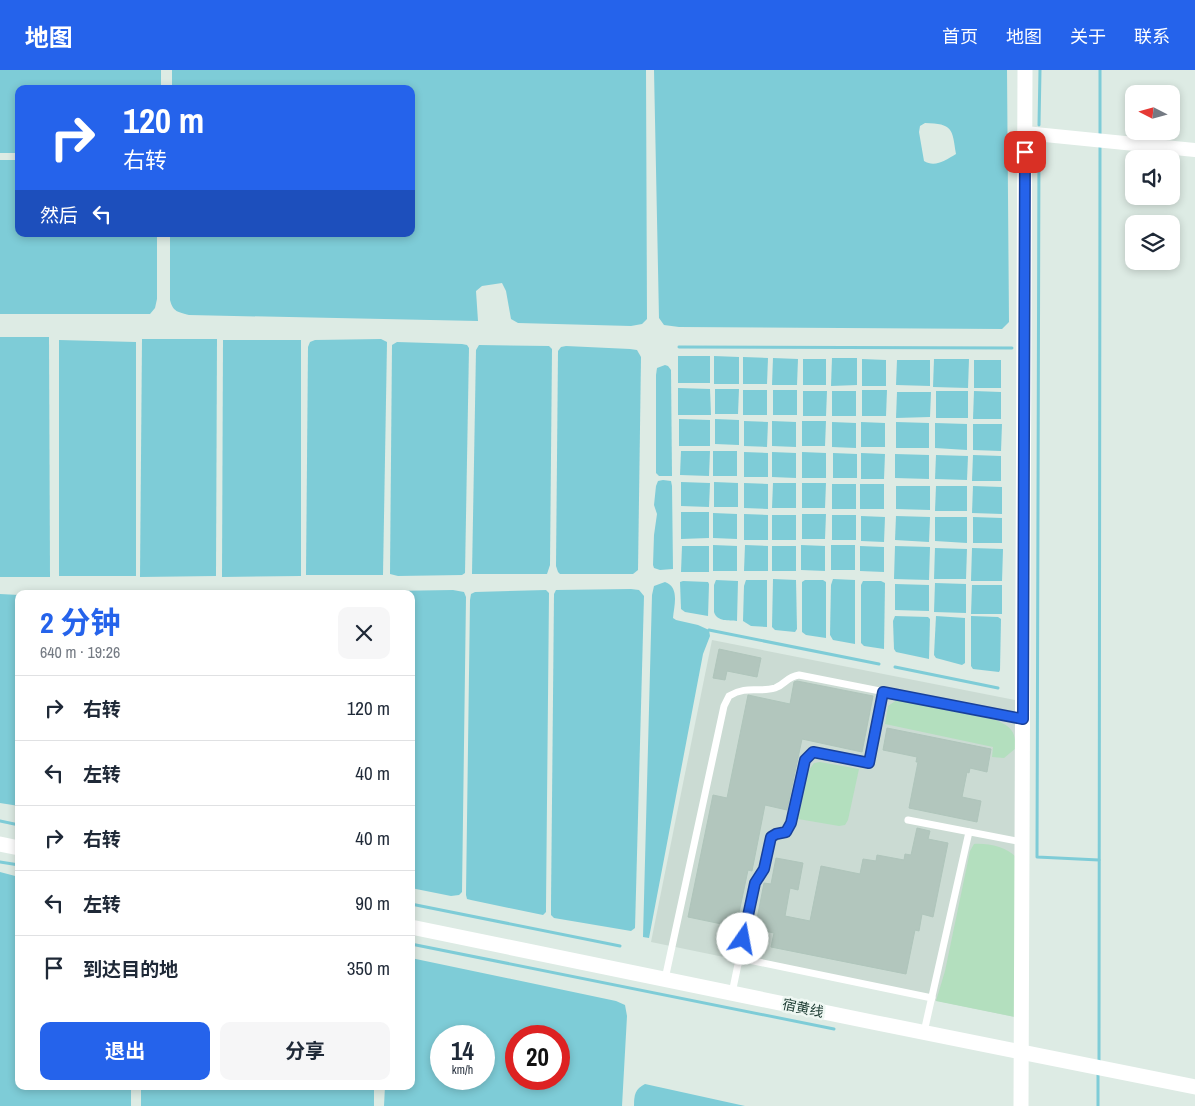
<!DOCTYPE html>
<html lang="zh">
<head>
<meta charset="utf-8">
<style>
	body { margin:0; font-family:"Archivo Narrow","Noto Sans SC",sans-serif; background:#f6f6f7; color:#1f2937; height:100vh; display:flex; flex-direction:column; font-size:19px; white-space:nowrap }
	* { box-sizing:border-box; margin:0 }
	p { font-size:16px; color:#747a83 }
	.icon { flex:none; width:28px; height:28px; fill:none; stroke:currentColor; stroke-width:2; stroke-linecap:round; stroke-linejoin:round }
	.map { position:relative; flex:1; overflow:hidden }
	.sheet { position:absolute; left:15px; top:520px; width:400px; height:500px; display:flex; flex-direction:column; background:#fff; border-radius:10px; box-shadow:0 2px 8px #0003 }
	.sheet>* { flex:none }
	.hud { position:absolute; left:15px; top:15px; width:400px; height:152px; border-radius:10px; box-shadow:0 2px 8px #0003; background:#2563eb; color:#fff; overflow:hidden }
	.needle { width:32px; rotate:276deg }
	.buttons { position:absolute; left:1125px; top:15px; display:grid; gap:10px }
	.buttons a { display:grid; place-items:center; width:55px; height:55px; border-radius:10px; background:#fff; box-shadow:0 2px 8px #0003; font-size:25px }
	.speed { position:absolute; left:430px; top:955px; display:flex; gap:10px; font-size:25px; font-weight:700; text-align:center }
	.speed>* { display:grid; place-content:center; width:65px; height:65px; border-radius:50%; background:#fff; box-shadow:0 2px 8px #0003; line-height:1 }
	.speed small { font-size:12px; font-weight:400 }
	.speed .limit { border:8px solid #d22; background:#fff; color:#111 }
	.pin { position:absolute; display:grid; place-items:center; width:42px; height:42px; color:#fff; margin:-21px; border-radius:10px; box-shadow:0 2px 8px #0006 }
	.me { position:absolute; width:55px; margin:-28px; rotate:12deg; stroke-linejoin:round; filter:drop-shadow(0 0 4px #0008) }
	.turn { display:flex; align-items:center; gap:18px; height:105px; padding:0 25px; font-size:22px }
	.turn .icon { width:65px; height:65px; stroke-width:2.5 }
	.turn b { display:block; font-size:35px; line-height:42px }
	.then { display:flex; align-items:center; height:48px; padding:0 25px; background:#0003; gap:10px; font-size:19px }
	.round { display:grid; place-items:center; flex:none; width:52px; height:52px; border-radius:10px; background:#f6f6f7 }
	.headline { display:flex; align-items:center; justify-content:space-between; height:85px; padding:0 25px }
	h1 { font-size:30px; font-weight:700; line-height:38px; color:#2563eb }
	.primary-button { display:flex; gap:10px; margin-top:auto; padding:10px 25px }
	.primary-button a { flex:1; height:58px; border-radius:10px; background:#2563eb; color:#fff; font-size:20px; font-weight:700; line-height:58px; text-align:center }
	.primary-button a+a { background:#f6f6f7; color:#1f2937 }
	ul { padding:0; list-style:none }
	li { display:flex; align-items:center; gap:15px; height:65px; padding:0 25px; border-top:1px solid #e0e1e3 }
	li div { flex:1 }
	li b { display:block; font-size:19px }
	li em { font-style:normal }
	header { display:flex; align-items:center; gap:30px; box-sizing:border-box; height:70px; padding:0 25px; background:#2563eb; color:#fff }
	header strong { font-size:24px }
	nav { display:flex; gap:28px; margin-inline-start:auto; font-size:18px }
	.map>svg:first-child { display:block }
	.built { fill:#cbdbd3 }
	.green { fill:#b3dfbe }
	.water { fill:#7eccd7; fill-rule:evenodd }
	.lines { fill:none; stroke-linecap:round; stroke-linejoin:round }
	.stream { stroke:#7eccd7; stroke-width:3 }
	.building { fill:#b2c6bd; stroke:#afc5bb }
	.service { stroke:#fff; stroke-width:7 }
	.minor { stroke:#fff; stroke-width:14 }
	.tertiary { stroke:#fff; stroke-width:15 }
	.secondary { stroke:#fff; stroke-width:15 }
	.route-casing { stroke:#184099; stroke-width:12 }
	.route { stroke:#2563eb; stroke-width:9 }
	.labels { text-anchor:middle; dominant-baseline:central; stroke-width:5; stroke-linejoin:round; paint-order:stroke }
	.street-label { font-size:14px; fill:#1d3c33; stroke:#eef7f2 }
</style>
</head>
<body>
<header>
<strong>地图</strong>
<nav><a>首页</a><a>地图</a><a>关于</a><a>联系</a></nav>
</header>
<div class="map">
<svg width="1195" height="1036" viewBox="0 0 1195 1036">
	<rect width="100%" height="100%" fill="#ddebe4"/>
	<path class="built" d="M712,570L1015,630L1017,788L1015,947L651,872Z"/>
	<g class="green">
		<path d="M897,630L996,650C1011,657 1015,660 1016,678L1004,688L992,687L993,677L885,654L888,636Z"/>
		<path d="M820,692L859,699L848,750L845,755L839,756L798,749L809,700L814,693Z"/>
		<path d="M974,774C988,773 1007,777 1017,788L1015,947L936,931L945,901L970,781Z"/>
	</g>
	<g class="water">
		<path d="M0,0H161V19H19V83H0Z"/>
		<path d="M172,0H646L647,249L642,254L631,256L518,253L511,249L506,221L502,213L482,216L476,221L478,251L189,245C178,242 173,242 170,230V164H411V19H172Z"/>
		<path d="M654,0H1007L1009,252L1002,259L679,257L664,255L659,248ZM925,53C953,54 952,58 956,84C946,90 935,98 924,91L919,62L920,56Z"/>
		<path d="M0,90H19V164H157V229L155,238L150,244H0Z"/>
		<path d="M0,267H49L50,507H0Z"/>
		<path d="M142,269H217L216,506L140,507Z"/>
		<path d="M381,269L387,272L383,505H306L308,277L310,272L315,270Z"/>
		<path d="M59,270L136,272V506H59Z"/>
		<path d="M223,270H301V506L222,507Z"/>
		<path d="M397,272L462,274L467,275L469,278L465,503L462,505L398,506L390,504L392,275Z"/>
		<path d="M479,275L549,276L552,279L550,495L547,504H472L476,280Z"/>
		<path d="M566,276L630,279L637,280L641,287L638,500L633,504H560L558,502L556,496L558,281L561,277Z"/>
		<rect x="678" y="286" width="32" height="27"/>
		<path d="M714,286L739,287V314H714Z"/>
		<path d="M743,287L768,288L767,314H743Z"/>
		<path d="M773,288L798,289L797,315H772Z"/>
		<path d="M832,288H857V315L831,316Z"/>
		<rect x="803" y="289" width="23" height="26"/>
		<path d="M862,289L886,290V316H862Z"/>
		<path d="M934,289H969L968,318L933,317Z"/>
		<path d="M897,290H930V316L896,315Z"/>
		<rect x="974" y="290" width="27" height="28"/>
		<path d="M665,295L668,296L671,300L672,406H659L656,403V305L657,298Z"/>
		<path d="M678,318L710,319L711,345H678Z"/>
		<path d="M715,319H739L738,344H715Z"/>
		<rect x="743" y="320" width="24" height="25"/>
		<rect x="773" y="320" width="24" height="25"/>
		<path d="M862,320H887L886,346H862Z"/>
		<path d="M803,321H827L826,346H803Z"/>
		<rect x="832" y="321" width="24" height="25"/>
		<rect x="936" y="321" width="32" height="27"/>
		<path d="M974,321L1001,322V349H973Z"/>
		<path d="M897,322H931L930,347L896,348Z"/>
		<path d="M679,349L710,350V376H679Z"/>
		<path d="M715,349L739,350V375L715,374Z"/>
		<path d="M744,351L768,352L767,377L744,376Z"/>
		<path d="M772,351L796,352V377L772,376Z"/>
		<path d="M802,351H826L825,376H802Z"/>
		<path d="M832,352L856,353V378L832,377Z"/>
		<path d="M861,352L885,353V377H861Z"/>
		<path d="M896,352L929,353V378H896Z"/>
		<path d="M935,353L967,354V380L935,378Z"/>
		<path d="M973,354H1002L1001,381L973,380Z"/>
		<path d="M681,381H710L709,406L680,405Z"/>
		<rect x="713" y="381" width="24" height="25"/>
		<path d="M744,382L768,383V407H744Z"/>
		<path d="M772,382L796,383V408L772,407Z"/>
		<path d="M802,382L826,383V408H802Z"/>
		<path d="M833,383L857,384V408H833Z"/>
		<path d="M861,383L885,384L884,409H861Z"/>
		<path d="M895,384L929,385V409L895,408Z"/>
		<path d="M936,385L968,386L967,410L935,409Z"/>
		<path d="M973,385L1001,386V411H972Z"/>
		<path d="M663,410L671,411L672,416L673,499L660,500L654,498L653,495L654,465L657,444L654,435L656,416L658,411Z"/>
		<path d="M681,412L710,413L709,437L681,436Z"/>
		<path d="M714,412L738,413V437H714Z"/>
		<path d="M744,413L768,414V439L744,438Z"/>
		<path d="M773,413H796V438H772Z"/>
		<path d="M802,413H826L825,438H802Z"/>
		<rect x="832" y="414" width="24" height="25"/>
		<rect x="860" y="414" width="24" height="25"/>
		<path d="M896,416H930V440L896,439Z"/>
		<path d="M936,416H967V441H935Z"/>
		<path d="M973,416L1002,417V444L972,443Z"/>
		<path d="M681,442H709V468L681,469Z"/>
		<path d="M713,443L737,444V469L713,468Z"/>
		<path d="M744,444L768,445V470H744Z"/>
		<path d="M802,444H826L825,469H802Z"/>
		<rect x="772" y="445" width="24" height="25"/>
		<rect x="832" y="445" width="24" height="25"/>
		<path d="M861,446L885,447L884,472L861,471Z"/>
		<path d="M896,446L930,447L929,472L895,470Z"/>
		<path d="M935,447H967V473L935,471Z"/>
		<path d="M973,447L1002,448V473H973Z"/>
		<path d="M713,475L737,476V501H713Z"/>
		<path d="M745,475L768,476V501H744Z"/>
		<path d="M801,475L825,476V501L801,500Z"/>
		<rect x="831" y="475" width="24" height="25"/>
		<path d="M682,476H709V502H681Z"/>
		<rect x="772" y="476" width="24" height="25"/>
		<path d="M860,476L884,477V502L860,501Z"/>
		<path d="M895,476L930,477L929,510L894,509Z"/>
		<path d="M935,478L967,479L966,509H934Z"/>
		<path d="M972,478L1003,479L1002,511H971Z"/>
		<path d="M773,509L796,510L797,559L795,562L775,560L772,557Z"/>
		<path d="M833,509L855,510V574L833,570L830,565L831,515Z"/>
		<path d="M716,510L738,511L737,551C729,550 717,552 714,542V515Z"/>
		<path d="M746,510H767V557L751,556L743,551L744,516Z"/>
		<path d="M805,510H823L826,512V568L806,565L802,562V512Z"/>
		<path d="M683,511L708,512L709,514L708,546L685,542L681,539L680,512Z"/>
		<path d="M863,511H881L885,513L884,579L864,576L861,573V515Z"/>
		<path d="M665,512C680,517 674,536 673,548L676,550L698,555L709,560L710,566L703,584L649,868L643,867L652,525L654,516Z"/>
		<path d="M935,513L966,514V543L934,542Z"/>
		<path d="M895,514L929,515V541L895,540Z"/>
		<path d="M972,515H1002V544H971Z"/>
		<path d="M631,519L639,520L644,526L635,858L631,861L554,848L551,845V835L554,524L556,520Z"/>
		<path d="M453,520L464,522L466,527L462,822L459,825L451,826L411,818V524H389V521Z"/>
		<path d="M546,520L549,523L546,837V842L543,845L471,830L467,829L466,825L470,530L471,524L475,522Z"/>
		<path d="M0,524L19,525V736L0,733Z"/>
		<path d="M895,546L928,547L930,549L929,589L896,582L894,579L893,551Z"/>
		<path d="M936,546L965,548V593L962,595L936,588L934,585Z"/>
		<path d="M971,546L998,547L1001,549L1000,600L999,602L973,599L971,596Z"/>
		<path d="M0,802L19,807V1016H131V1036H0Z"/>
		<path d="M411,888L616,931L625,935L627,946L622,1036H384L385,1016H411ZM484,966V1009H441V966ZM559,966V1009H516V966Z"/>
		<path d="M645,1014L745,1036H634C634,1025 635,1019 645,1014Z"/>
		<rect x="141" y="1016" width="233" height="20"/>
	</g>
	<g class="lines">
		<g class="stream">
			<path d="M1039,55L1040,0"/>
			<path d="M1100,67V0"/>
			<path d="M1039,73L1037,787L1099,790"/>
			<path d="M679,277L1012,278"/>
			<path d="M709,560L879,594"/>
			<path d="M895,597L998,618"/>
			<path d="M0,751L19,755"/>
			<path d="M0,792L19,795"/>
			<path d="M411,834L620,876"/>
			<path d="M411,874L834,959"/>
			<path d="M1099,992L1100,73"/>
			<path d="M1098,1036V1003"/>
		</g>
	</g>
	<g class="building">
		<path d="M719,579L761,588L757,607L727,601L725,610L713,608Z"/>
		<path d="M797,611L873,626L862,682L802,669L787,740L765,735L752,801L748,800L736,857L688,847L713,725L727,728L748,625L790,634L794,612Z"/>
		<path d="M887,658L991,679L987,702L970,698L969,703L967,702L962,727L981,731L977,752L909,738L918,692H916L917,687L883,680Z"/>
		<path d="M917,758L930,761L928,769L948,773L933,847L922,844L919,861L915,860L906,904L771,877L774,863L755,859L764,813L771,814L776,788L803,793L798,820L790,818L785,846L810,851L821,796L860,804L863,789L876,791L877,785L904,790L905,784L911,785Z"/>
	</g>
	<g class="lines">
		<g class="service">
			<path d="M908,750L1022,772"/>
			<path d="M739,888L932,928"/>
			<path d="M665,909L724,636L729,626C747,615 759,623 775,618C786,614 786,607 799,605L1022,649"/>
			<path d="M732,923L755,813L764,799L771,767C777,763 783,764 789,759L805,690L813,682L869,693L883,622"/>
			<path d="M924,962L969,762"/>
		</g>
		<path class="minor" d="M1025,63L1195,80"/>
		<path class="tertiary" d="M1021,1036L1025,0"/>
		<g class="secondary">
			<path d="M0,774L19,778"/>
			<path d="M411,857L877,953L1195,1017"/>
		</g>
	</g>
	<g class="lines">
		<g class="route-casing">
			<path id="route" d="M743,869L755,813L764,799L771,767L776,764L786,762L791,753L805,690L813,682L869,693L883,622L1023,649L1025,82"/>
		</g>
		<use href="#route" class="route"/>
	</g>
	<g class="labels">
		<g class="street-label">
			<text transform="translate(803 938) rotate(12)">宿黄线</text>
		</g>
	</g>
</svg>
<div class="buttons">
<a><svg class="needle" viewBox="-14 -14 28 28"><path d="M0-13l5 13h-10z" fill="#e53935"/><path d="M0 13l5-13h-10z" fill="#747a83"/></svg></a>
<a><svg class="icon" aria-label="sound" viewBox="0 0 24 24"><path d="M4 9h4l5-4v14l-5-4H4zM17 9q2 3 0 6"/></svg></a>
<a><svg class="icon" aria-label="layers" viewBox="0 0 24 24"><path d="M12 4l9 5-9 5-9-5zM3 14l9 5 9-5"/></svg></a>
</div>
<div class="speed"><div>14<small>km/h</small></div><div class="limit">20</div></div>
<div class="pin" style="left:1025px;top:82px;background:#d93025"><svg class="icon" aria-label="arrive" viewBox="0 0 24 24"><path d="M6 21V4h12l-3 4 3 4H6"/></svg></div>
<svg class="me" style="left:743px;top:869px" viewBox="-20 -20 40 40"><circle r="19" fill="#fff"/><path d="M0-13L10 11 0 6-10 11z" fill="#2563eb"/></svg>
<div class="hud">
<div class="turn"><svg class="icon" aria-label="right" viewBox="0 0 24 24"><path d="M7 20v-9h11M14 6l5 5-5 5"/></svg><div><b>120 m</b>右转</div></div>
<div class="then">然后<svg class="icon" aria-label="left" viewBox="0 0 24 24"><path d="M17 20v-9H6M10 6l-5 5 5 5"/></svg></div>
</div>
<section class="sheet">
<div class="headline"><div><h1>2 分钟</h1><p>640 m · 19:26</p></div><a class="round"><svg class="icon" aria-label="close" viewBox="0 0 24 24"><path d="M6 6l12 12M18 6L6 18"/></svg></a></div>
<ul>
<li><svg class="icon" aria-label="right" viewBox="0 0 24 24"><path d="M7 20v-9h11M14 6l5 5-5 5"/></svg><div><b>右转</b></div><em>120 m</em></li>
<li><svg class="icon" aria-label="left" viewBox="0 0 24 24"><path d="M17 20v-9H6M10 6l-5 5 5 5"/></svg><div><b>左转</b></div><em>40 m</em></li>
<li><svg class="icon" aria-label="right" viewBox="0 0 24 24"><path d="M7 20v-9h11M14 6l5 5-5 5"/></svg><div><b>右转</b></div><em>40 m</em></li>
<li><svg class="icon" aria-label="left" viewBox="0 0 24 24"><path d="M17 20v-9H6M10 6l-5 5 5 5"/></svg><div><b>左转</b></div><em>90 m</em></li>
<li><svg class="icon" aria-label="arrive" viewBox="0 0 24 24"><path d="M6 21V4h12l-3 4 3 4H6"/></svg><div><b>到达目的地</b></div><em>350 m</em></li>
</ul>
<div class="primary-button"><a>退出</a><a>分享</a></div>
</section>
</div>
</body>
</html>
